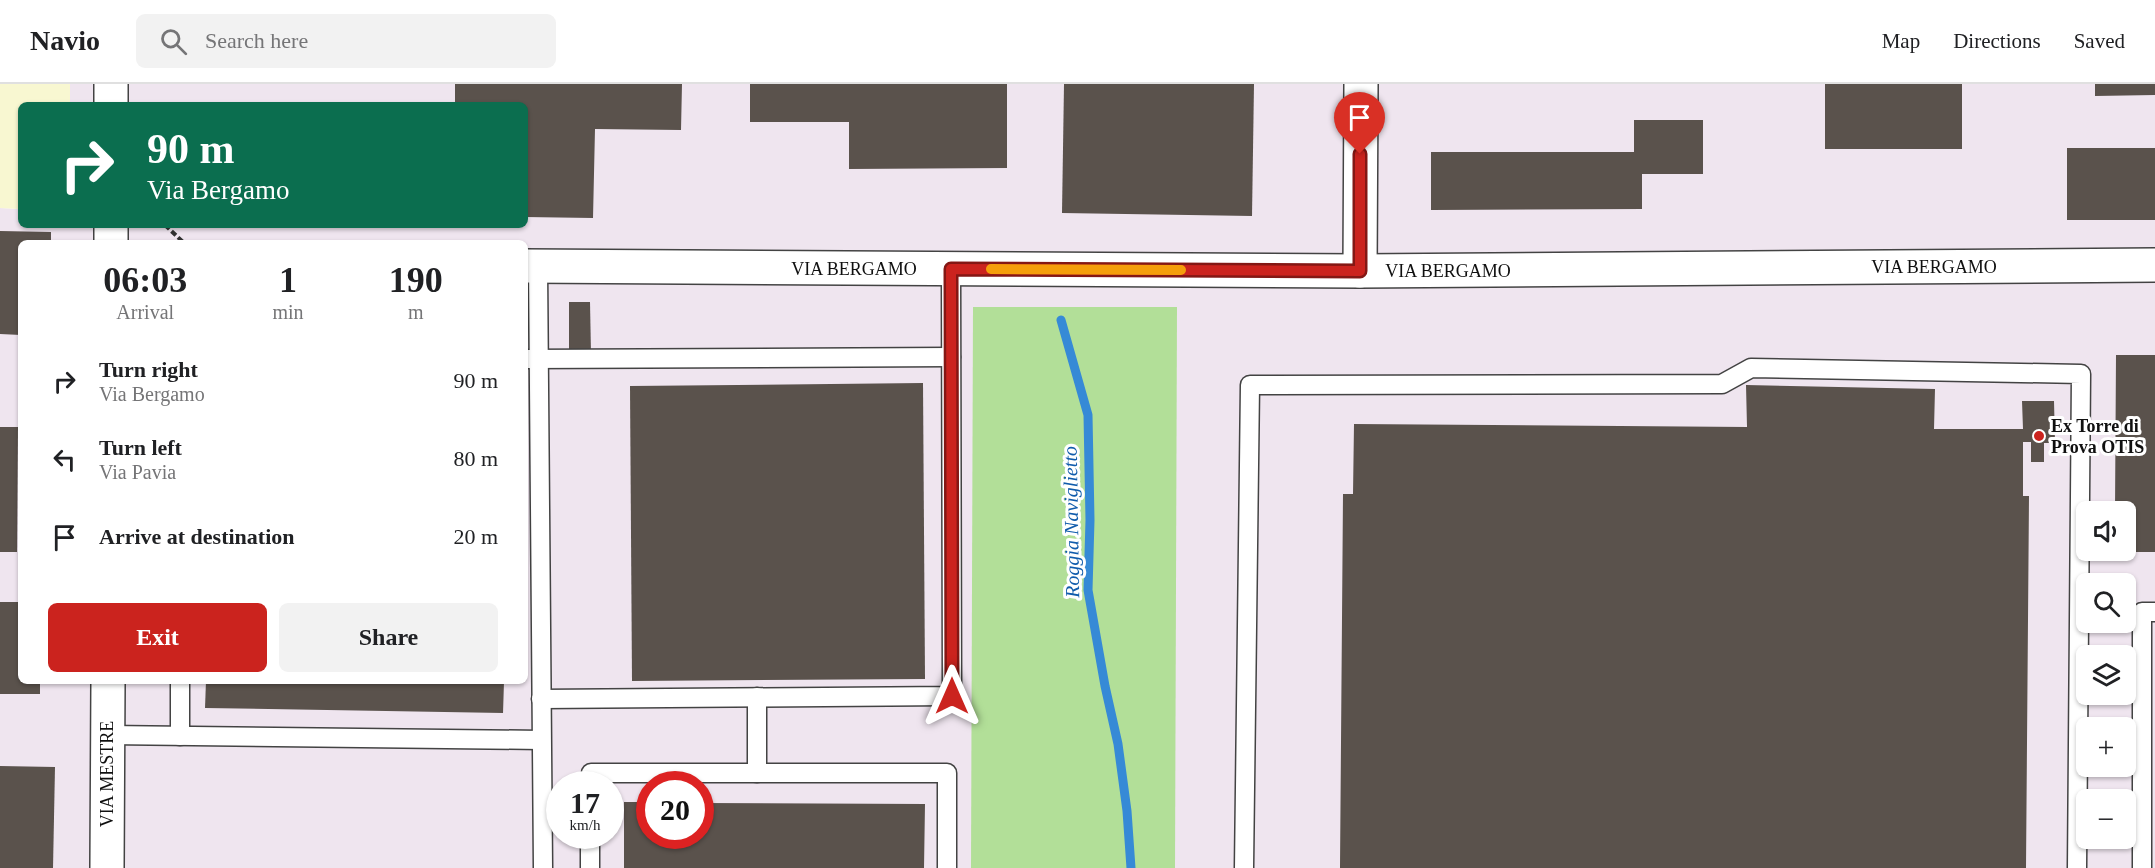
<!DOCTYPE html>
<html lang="en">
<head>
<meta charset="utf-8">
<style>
	body { margin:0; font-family:Georgia,serif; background:#f2f2f2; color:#202124; height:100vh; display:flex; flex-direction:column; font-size:22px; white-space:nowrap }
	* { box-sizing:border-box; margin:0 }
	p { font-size:20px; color:#757577 }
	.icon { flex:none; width:33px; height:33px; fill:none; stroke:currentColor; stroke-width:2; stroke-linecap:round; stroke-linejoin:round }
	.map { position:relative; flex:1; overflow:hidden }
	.details { position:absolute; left:18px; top:156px; width:510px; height:444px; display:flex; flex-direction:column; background:#fff; border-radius:9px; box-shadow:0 2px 4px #0004 }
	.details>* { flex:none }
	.hud { position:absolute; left:18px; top:18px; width:510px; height:126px; border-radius:9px; box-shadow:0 2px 4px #0004; background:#0b6e4f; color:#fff; overflow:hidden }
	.controls { position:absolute; left:2076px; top:417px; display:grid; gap:12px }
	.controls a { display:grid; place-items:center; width:60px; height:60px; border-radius:9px; background:#fff; box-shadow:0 2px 4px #0004; font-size:30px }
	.speed { position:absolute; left:546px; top:687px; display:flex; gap:12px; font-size:30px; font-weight:700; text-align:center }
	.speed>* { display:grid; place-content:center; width:78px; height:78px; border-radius:50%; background:#fff; box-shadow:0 2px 4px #0004; line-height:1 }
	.speed small { font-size:15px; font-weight:400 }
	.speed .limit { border:9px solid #d22; background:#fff; color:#111 }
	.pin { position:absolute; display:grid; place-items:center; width:51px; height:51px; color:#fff; margin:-62px -26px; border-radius:50% 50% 50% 0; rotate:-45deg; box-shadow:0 0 6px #0007 }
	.pin .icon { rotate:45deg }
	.me { position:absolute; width:66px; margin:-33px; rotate:0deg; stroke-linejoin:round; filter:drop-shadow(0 0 4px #0008) }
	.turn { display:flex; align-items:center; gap:21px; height:126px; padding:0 30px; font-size:27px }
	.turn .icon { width:78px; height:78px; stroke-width:2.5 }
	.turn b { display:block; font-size:42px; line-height:51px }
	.eta { display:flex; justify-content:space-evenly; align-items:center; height:102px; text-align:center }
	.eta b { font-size:36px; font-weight:700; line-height:42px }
	.action { display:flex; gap:12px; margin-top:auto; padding:12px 30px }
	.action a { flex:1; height:69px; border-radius:9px; background:#cb231e; color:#fff; font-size:24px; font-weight:700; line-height:69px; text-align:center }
	.action a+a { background:#f2f2f2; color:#202124 }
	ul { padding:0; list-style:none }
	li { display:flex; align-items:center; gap:18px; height:78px; padding:0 30px }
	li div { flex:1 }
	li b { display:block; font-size:22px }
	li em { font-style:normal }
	header { display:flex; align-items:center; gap:36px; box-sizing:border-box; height:84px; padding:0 30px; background:#fff; border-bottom:2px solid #e0e0e0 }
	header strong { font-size:28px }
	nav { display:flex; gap:33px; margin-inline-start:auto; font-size:21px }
	.search { width:420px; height:54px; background:#f2f2f2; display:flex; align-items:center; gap:15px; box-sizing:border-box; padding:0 21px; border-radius:9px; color:#757577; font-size:22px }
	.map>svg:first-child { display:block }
	.industrial { fill:#efe5ef; fill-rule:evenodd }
	.farmland { fill:#f8f7d1 }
	.forest { fill:#b2df98 }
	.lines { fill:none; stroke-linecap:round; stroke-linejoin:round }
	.stream { stroke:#368ad6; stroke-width:9 }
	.building { fill:#5a524c }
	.lane-casing { stroke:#434343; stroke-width:21 }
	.street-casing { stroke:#434343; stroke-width:36 }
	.path { stroke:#323232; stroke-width:4; stroke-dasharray:6 3; stroke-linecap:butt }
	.lane { stroke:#fff; stroke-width:18 }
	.street { stroke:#fff; stroke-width:33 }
	.route-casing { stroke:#841714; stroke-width:15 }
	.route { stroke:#cb231e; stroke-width:10 }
	.slow { stroke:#f59e0b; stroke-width:10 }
	.poi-dot { fill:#cb231e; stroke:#fff; stroke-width:2 }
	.labels { text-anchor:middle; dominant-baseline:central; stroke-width:6; stroke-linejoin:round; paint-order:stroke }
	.street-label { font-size:18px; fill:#101010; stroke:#fff }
	.poi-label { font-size:18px; font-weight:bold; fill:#101010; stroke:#fff; text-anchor:start }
	.water-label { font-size:20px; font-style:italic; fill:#105cac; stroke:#fff }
</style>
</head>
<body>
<header>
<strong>Navio</strong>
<div class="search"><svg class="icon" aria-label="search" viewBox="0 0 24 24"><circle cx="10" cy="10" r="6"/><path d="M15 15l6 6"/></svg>Search here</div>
<nav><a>Map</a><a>Directions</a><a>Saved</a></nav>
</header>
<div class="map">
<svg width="2155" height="784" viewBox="0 0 2155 784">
	<rect width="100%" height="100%" fill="#fffef4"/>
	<path class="industrial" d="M70,0H2155V784H0V124L21,125V141H525V21H70ZM21,159H525V597H21ZM2086,428H2126V466H2086ZM2086,500H2126V538H2086ZM2086,572H2126V610H2086ZM2086,644H2126V682H2086ZM560,700H610V752H560ZM650,700H700V752H650ZM2086,716H2126V754H2086Z"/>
	<path class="farmland" d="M0,0H70V21H21V125L0,124Z"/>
	<path class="forest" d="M973,223H1177L1175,784H971Z"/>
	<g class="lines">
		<path class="stream" d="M1061,236L1088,331L1090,436L1088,506L1105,602L1118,660L1127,727L1131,784"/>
	</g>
	<g class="building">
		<path d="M455,0H682L681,46L595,45L593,134L525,133V21H455Z"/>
		<path d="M750,0H1007V84L849,85V38H750Z"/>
		<path d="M1064,0H1254L1252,132L1062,129Z"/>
		<rect x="1825" y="0" width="137" height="65"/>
		<path d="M2095,0H2155V11L2095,12Z"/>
		<path d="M1634,36H1703V90H1642V125L1431,126V68H1634Z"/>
		<rect x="2067" y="64" width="88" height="72"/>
		<path d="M0,147L51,148V159H21V251L0,250Z"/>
		<path d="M569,218H590L591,270H569Z"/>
		<path d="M2116,271H2155V468H2126V428H2115Z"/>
		<path d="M923,299L925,595L632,597L630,302Z"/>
		<path d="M1746,301L1935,305L1934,345H2023L2022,317H2054L2055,359H2044V378H2031V358H2023V412H2029L2026,784H1340L1343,410H1353L1354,340L1747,343Z"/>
		<path d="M0,343H18L17,468H0Z"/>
		<path d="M0,518H21V597H40V610H0Z"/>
		<path d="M206,597H504L503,629L205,624Z"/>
		<path d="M0,682L55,683L53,784H0Z"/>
		<path d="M624,718H650V752H700V719L925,720L924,784H624Z"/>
	</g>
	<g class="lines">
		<g class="lane-casing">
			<g id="lane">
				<path d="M538,183L543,784"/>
				<path d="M525,275L951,273"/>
				<path d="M757,613V689"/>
				<path d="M541,615L952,612L951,185"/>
				<path d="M108,651L541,656"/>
				<path d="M180,652V597"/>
				<path d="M591,700V689H947V784"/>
				<path d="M590,784V752"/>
				<path d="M1244,784L1250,301L1722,300L1751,284L2081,290L2077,784"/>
				<path d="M2142,784V528H2155"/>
			</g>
		</g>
		<g class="street-casing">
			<g id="street">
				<path d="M111,21V0"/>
				<path d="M111,141V159"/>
				<path d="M525,182L1360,187L2155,181"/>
				<path d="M1360,187L1361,0"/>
				<path d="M107,784L108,597"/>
			</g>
		</g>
		<path class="path" d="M165,141L184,159"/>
		<use href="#lane" class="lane"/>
		<use href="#street" class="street"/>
	</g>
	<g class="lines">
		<g class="route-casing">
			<path id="route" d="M952,612L951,185L1360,187V70"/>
		</g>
		<use href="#route" class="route"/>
		<path class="slow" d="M991,185L1181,186"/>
	</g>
	<circle class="poi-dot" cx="2039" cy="352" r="6"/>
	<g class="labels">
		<g class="street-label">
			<text x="1934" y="183">VIA BERGAMO</text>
			<text x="854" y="185">VIA BERGAMO</text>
			<text x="1448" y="187">VIA BERGAMO</text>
			<text transform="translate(107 690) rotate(-90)">VIA MESTRE</text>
		</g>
		<g class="poi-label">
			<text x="2051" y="342">Ex Torre di<tspan x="2051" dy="21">Prova OTIS</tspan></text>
		</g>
		<g class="water-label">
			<text transform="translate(1071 438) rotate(-91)">Roggia Naviglietto</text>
		</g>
	</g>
</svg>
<div class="controls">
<a><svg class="icon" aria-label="sound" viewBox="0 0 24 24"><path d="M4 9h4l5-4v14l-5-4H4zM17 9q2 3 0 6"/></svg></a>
<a><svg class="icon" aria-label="search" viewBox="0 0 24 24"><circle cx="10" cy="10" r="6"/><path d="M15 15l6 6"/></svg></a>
<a><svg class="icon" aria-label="layers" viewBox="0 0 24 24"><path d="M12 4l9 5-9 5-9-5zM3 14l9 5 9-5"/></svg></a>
<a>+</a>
<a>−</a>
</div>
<div class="speed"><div>17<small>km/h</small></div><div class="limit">20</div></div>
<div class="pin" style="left:1360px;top:70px;background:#d93025"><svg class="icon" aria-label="arrive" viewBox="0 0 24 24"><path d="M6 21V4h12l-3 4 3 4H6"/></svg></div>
<svg class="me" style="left:952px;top:612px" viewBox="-20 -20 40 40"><path d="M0-17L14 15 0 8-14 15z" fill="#cb231e" stroke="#fff" stroke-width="4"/></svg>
<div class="hud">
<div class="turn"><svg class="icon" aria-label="right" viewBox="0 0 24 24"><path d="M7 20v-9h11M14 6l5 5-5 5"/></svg><div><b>90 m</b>Via Bergamo</div></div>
</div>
<section class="details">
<div class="eta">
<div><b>06:03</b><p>Arrival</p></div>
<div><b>1</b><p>min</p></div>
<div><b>190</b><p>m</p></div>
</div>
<ul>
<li><svg class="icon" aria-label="right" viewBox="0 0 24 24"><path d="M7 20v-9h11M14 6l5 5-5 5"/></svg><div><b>Turn right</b><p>Via Bergamo</p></div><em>90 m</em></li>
<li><svg class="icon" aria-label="left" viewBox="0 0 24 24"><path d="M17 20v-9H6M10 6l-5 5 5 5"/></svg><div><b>Turn left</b><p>Via Pavia</p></div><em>80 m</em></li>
<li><svg class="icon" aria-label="arrive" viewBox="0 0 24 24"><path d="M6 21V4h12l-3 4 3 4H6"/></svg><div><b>Arrive at destination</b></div><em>20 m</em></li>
</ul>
<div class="action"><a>Exit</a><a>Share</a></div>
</section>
</div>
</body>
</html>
